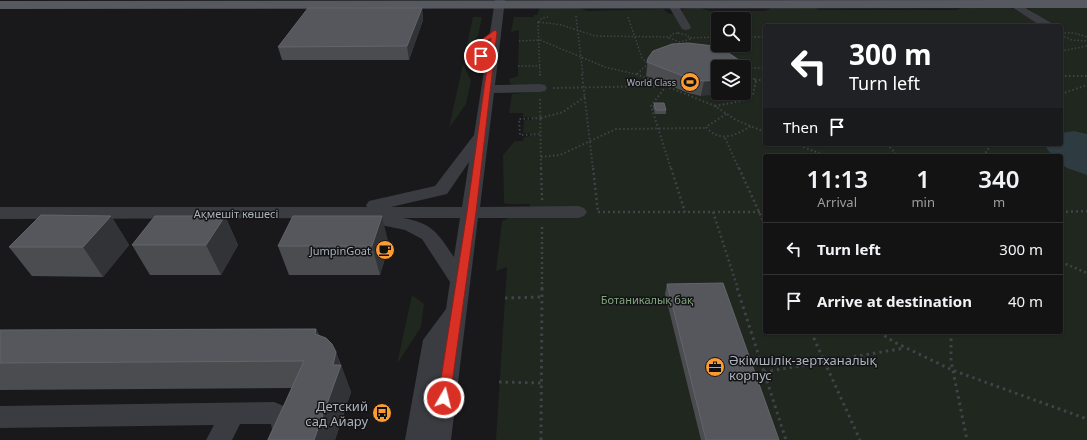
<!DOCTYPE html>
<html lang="en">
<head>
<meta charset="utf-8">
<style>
	body { margin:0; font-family:"Noto Sans",sans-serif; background:#1c1c1d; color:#f1f3f6; height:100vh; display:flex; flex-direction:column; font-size:15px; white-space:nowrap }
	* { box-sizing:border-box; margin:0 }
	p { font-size:13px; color:#9d9ea0 }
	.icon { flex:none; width:22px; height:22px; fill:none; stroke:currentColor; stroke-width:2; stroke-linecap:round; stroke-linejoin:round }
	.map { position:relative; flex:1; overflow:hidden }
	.panel { position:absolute; left:763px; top:154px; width:300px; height:180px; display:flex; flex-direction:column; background:#131314; border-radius:4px; box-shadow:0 1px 3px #0004,0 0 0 1px #323234 }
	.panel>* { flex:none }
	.guide { position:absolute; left:763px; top:24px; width:300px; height:122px; border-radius:4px; box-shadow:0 1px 3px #0004,0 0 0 1px #323234; background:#202124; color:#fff; overflow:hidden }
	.buttons { position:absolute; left:711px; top:12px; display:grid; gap:8px }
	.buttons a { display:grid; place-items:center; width:40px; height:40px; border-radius:4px; background:#131314; box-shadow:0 1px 3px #0004,0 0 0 1px #323234; font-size:20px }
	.pin { position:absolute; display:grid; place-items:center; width:34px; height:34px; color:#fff; margin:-17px; border:2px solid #fff; border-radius:50%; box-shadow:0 1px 4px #0007 }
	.me { position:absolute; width:44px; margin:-22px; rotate:8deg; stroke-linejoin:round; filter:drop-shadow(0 0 3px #0008) }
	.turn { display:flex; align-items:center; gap:14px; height:84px; padding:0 20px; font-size:18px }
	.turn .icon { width:52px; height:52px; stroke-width:2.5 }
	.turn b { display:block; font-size:28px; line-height:34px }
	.then { display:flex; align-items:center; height:38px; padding:0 20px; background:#0003; gap:8px; font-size:15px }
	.eta { display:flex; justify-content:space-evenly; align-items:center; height:68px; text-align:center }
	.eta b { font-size:24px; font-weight:600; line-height:28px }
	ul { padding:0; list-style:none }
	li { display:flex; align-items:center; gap:12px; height:52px; padding:0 20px; border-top:1px solid #323234 }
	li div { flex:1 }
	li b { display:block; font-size:15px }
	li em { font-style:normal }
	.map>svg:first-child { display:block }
	.green { fill:#1f271f; fill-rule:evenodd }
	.water { fill:#2e3b40 }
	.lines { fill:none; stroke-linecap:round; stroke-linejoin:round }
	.path-far3 { stroke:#404348; stroke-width:1.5; stroke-dasharray:1.5 2; stroke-linecap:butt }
	.path-far2 { stroke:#404348; stroke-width:2; stroke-dasharray:1.5 2.5; stroke-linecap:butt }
	.path-far1 { stroke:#404348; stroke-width:2.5; stroke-dasharray:2 3; stroke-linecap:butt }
	.path { stroke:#404348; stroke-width:3; stroke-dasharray:2.5 4; stroke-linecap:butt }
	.minor { fill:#3a3c41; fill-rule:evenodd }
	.major { fill:#565960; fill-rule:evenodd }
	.wall { fill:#4a4c50 }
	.shaded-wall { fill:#323336 }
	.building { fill:#55575c; stroke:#62656a }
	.route { fill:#d93025; stroke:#8d1f18 }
	.labels { text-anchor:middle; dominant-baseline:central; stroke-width:3; stroke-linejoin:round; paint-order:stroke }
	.far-poi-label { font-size:9px; fill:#abb2bb; stroke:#141416; text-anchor:end }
	.street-label { font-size:11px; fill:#abb2bb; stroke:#141416 }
	.poi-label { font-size:11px; fill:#abb2bb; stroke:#141416; text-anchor:end }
	.park-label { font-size:11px; fill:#84a781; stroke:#141416 }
	.near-poi-label { font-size:13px; fill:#abb2bb; stroke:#141416; text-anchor:start }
</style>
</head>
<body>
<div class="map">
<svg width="1087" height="440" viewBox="0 0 1087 440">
	<rect width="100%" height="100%" fill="#19191b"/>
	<g class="green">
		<path d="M540,7H577L587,11L663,9L669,14H682L681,12L684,9L699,8L710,11H765L771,8L813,7L820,10H956L962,8H1011L1023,14L1035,13L1027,8H1087V440H496L507,267L496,271L502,221L509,218L530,217V204H507L504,203L503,155L515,141H523L524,137L531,136V133H523L524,120H532V117H523V113H509L512,94L532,92L510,83L509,79L518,76L519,30L511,32L514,17H534V15H537ZM718,19H744V45H718ZM765,26H1061V144H765ZM718,67H744V93H718ZM765,156H1061V332H765Z"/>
		<path d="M473,17H482L478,36L466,49Z"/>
		<path d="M463,64L471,81L466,104L449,128Z"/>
		<path d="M412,295L424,304L421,327L397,364Z"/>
	</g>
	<path class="water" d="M1074,131L1087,134V175L1067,168L1061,164V156H1053L1047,149L1046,144H1061V133Z"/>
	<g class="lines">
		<g class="path-far3">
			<path d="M576,16L583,75"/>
			<path d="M628,17L642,58L648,64"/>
			<path d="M538,22L542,18L548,17"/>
			<path d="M538,22L540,75"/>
			<path d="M539,22L562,25L595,36L669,37"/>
			<path d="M678,33L687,35L690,39L680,42L669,38L672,34Z"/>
			<path d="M1061,33H1074L1087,37"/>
			<path d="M1061,35L1072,40L1087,41"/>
			<path d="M744,37H765"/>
			<path d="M690,38L718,37"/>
			<path d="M519,41L540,40L605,67L639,75"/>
			<path d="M1061,51L1087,46"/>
			<path d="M518,66H540"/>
			<path d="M744,68H765"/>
			<path d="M744,68L750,75"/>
			<path d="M637,74L649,63"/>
		</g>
		<g class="path-far2">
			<path d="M540,74V78"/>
			<path d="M582,74L593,169"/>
			<path d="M636,74L715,106L736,120L765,132"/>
			<path d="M1061,76H1087"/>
			<path d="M755,80H765"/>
			<path d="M666,86L651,106L671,169"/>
			<path d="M553,88L664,86"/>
			<path d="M1061,94L1087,85"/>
			<path d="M540,99L541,169"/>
			<path d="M715,106L742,101L753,94L756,81L749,74"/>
			<path d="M726,114L706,127C720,143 735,136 751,126"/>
			<path d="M541,118L519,119L520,135L541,134"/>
			<path d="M541,118L563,112L586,96"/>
			<path d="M725,138L739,169"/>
			<path d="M796,144L826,156"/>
			<path d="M887,144L898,156"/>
			<path d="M983,156L992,144"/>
			<path d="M541,157L560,155L616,129L707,128"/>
		</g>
		<g class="path-far1">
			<path d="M541,168L542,200"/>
			<path d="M593,168L598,212"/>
			<path d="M671,168L685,212"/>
			<path d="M739,168L765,225"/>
			<path d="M598,212H765"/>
			<path d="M713,212L738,289"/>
			<path d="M1061,212L1087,211"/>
			<path d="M1061,262L1087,273"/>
			<path d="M542,289V225"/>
		</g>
		<g class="path">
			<path d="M737,288L786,440"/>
			<path d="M505,298L541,297"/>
			<path d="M811,332L860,440"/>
			<path d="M879,332L894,342L952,370L1087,419"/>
			<path d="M951,332V361L967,440"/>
			<path d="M764,372L905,348"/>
			<path d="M499,382L541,383"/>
			<path d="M541,440L542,288"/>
		</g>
		<g class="minor">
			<path d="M495,0H505L495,85L540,84L545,85L547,88L545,91L540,92L494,93L480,207L578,206L584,208L587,212L584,216L578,218H478L451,440H405L423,340L446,309L450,282L422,239L405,230L381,225L378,221L380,218L0,219V207H367L366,205L369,201L435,186L474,135ZM469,162L462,207H391L447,194ZM403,218H460L454,257C438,234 433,223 403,218Z"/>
			<path d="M1014,1L1053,24L1054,26H1041L1010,6L1009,4L1010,2Z"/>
			<path d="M673,2L677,3L691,27L690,29L686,30L682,29L668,5Z"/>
			<path d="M274,402L291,409L298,429L293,440H267L272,429L271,424H240L232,440H206L214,425L0,428V406Z"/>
		</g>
		<path class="major" d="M1087,0V8L0,9V1Z"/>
	</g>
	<g class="wall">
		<path d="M422,8L423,20L409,60H282L278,47Z"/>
		<path d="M714,46L701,96L688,93L646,76L648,58Z"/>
		<path d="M654,103L666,110V114H655L653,107Z"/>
		<path d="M111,216L129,245L103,277L32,276L9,247Z"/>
		<path d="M225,216L238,245L221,275H150L132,245Z"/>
		<path d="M389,245L380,275H289L278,246Z"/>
		<path d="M667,284L779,440H701L665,294Z"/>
		<path d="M316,329L319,335L336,352L351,392L335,440H268L292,388L0,390V330Z"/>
	</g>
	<g class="shaded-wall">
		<path d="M422,8L423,20L409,60L407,46Z"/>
		<path d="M718,80V93H726L701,96L704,81Z"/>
		<path d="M111,216L129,245L103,277L83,247Z"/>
		<path d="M225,216L238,245L221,275L206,245Z"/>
		<path d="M382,216L389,245L380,275L372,246Z"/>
		<path d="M316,329L326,355L315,334Z"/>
		<path d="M336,352L341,367V365L351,392L335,440H314L333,365Z"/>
	</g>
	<g class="building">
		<path d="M308,8H422L407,46L278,47Z"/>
		<path d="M688,43L714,46L727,52L742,62L740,67H718V80L704,81L691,79L647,62L648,58L653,51L672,44Z"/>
		<path d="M654,103H664L666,110H656Z"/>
		<path d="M41,215L111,216L83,247H9Z"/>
		<path d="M155,216H225L206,245H132Z"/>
		<path d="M293,216H382L372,246H278Z"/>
		<path d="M723,283L779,440H706L667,284Z"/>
		<path d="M316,329L315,334L326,338L332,344L336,352L333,365H341L314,440H268L304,361L0,363V330Z"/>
	</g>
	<path class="route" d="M495,30L497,32L476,212L450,398L448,401L444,403L439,401L438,398L467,212L491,38L486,41L483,58L478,56L480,41Z"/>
	<defs>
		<g id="stadium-disc" transform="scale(1)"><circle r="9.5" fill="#fa9b33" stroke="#141416"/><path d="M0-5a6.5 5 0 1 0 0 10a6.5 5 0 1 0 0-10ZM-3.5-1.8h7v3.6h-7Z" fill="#111"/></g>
		<g id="cafe-disc" transform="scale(1)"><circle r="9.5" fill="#fa9b33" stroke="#141416"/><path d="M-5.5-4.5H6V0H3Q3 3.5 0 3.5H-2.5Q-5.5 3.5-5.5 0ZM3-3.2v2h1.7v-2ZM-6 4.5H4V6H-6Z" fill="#111"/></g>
		<g id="office-disc" transform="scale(1)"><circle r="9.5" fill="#fa9b33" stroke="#141416"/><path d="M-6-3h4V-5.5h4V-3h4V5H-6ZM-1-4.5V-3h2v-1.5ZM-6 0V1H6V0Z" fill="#111"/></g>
		<g id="bus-disc" transform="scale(1)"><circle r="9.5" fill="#fa9b33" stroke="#141416"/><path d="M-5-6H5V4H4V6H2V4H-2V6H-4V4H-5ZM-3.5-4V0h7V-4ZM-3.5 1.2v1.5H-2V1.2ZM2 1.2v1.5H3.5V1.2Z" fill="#111"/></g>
	</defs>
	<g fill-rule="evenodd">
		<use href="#stadium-disc" x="690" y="82"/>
		<use href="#cafe-disc" x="385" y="250"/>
		<use href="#office-disc" x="715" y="367"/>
		<use href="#bus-disc" x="382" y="413"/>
	</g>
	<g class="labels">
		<g class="far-poi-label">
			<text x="676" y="82">World Class</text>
		</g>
		<g class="street-label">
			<text x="236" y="213">Ақмешіт көшесі</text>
		</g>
		<g class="poi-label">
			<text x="371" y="250">JumpinGoat</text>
		</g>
		<g class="park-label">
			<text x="647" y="299">Ботаникалық бақ</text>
		</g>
		<g class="near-poi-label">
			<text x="729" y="360">Әкімшілік-зертханалық<tspan x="729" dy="15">корпус</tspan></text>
			<text x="368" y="406" text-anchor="end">Детский<tspan x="368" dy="15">сад Айару</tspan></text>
		</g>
	</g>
</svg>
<div class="buttons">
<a><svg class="icon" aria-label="search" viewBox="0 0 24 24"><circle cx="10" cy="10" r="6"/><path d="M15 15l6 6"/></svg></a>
<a><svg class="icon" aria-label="layers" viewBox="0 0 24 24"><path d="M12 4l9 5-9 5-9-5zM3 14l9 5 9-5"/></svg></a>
</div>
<div class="pin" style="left:481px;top:56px;background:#d93025"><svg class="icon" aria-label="arrive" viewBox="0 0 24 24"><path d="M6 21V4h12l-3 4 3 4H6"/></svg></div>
<svg class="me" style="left:444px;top:398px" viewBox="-20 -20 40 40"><circle r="17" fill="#d93025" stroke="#fff" stroke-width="3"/><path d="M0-11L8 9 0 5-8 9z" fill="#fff"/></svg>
<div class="guide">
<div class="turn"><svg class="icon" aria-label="left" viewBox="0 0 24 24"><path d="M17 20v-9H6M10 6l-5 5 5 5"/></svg><div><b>300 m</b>Turn left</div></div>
<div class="then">Then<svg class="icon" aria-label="arrive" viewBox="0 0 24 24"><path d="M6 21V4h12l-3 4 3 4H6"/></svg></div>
</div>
<section class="panel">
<div class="eta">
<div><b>11:13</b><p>Arrival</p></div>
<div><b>1</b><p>min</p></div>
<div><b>340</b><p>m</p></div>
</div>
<ul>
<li><svg class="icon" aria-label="left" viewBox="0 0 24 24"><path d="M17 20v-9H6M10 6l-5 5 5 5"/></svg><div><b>Turn left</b></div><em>300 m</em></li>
<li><svg class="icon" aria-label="arrive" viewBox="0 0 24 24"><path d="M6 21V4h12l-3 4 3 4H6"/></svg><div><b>Arrive at destination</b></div><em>40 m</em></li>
</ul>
</section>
</div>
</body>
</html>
